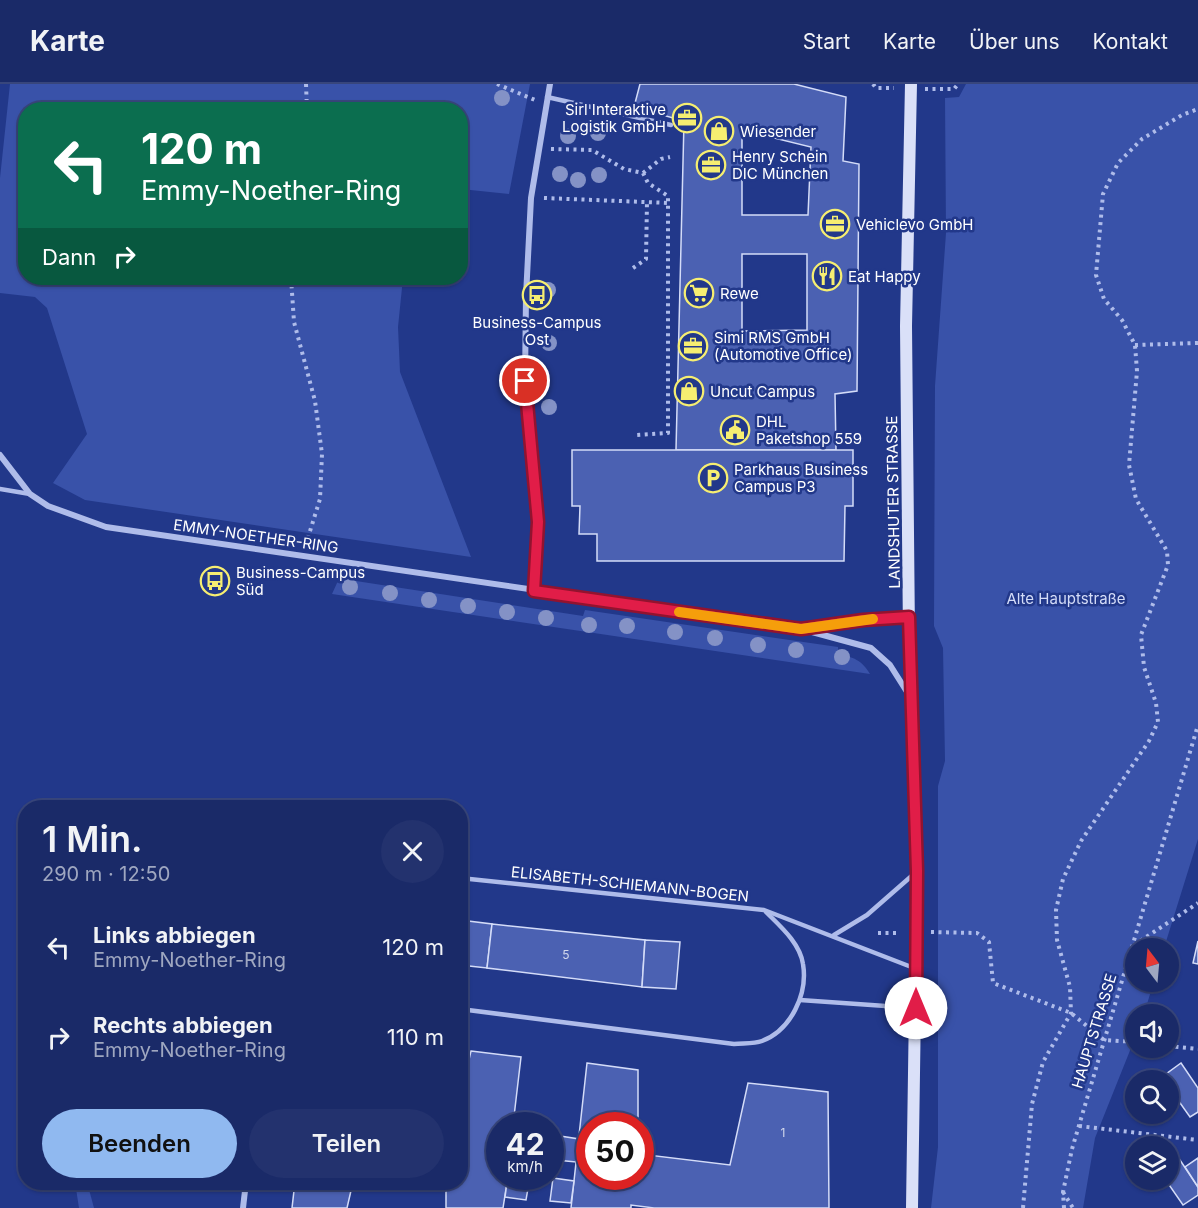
<!DOCTYPE html>
<html lang="de">
<head>
<meta charset="utf-8">
<style>
	body { margin:0; font-family:Inter,sans-serif; background:#23326e; color:#f1f3f6; height:100vh; display:flex; flex-direction:column; font-size:22px; white-space:nowrap }
	* { box-sizing:border-box; margin:0 }
	p { font-size:20px; color:#9fa7c0 }
	.icon { flex:none; width:33px; height:33px; fill:none; stroke:currentColor; stroke-width:2; stroke-linecap:round; stroke-linejoin:round }
	.map { position:relative; flex:1; overflow:hidden }
	.details { position:absolute; left:18px; top:716px; width:450px; height:390px; display:flex; flex-direction:column; background:#1a2a68; border-radius:24px; box-shadow:0 2px 4px #0004,0 0 0 2px #38467c }
	.details>* { flex:none }
	.top-card { position:absolute; left:18px; top:18px; width:450px; height:183px; border-radius:24px; box-shadow:0 2px 4px #0004,0 0 0 2px #38467c; background:#0b6e4f; color:#fff; overflow:hidden }
	.needle { width:39px; rotate:344deg }
	.fabs { position:absolute; left:1125px; top:854px; display:grid; gap:12px }
	.fabs a { display:grid; place-items:center; width:54px; height:54px; border-radius:50%; background:#1a2a68; box-shadow:0 2px 4px #0004,0 0 0 2px #38467c; font-size:30px }
	.speed { position:absolute; left:486px; top:1028px; display:flex; gap:12px; font-size:30px; font-weight:700; text-align:center }
	.speed>* { display:grid; place-content:center; width:78px; height:78px; border-radius:50%; background:#1a2a68; box-shadow:0 2px 4px #0004,0 0 0 2px #38467c; line-height:1 }
	.speed small { font-size:15px; font-weight:400 }
	.speed .limit { border:9px solid #d22; background:#fff; color:#111 }
	.pin { position:absolute; display:grid; place-items:center; width:51px; height:51px; color:#fff; margin:-26px; border:3px solid #fff; border-radius:50%; box-shadow:0 2px 6px #0007 }
	.me { position:absolute; width:66px; margin:-33px; rotate:0deg; stroke-linejoin:round; filter:drop-shadow(0 0 4px #0008) }
	.turn { display:flex; align-items:center; gap:21px; height:126px; padding:0 24px; font-size:27px }
	.turn .icon { width:78px; height:78px; stroke-width:2.5 }
	.turn b { display:block; font-size:42px; line-height:51px }
	.then { display:flex; align-items:center; height:57px; padding:0 24px; background:#0003; gap:12px; font-size:22px }
	.round { display:grid; place-items:center; flex:none; width:63px; height:63px; border-radius:32px; background:#23326e }
	.headline { display:flex; align-items:center; justify-content:space-between; height:102px; padding:0 24px }
	h1 { font-size:36px; font-weight:600; line-height:45px }
	.primary-button { display:flex; gap:12px; margin-top:auto; padding:12px 24px }
	.primary-button a { flex:1; height:69px; border-radius:36px; background:#90b9f0; color:#111; font-size:24px; font-weight:600; line-height:69px; text-align:center }
	.primary-button a+a { background:#23326e; color:#f1f3f6 }
	ul { padding:0; list-style:none }
	li { display:flex; align-items:center; gap:18px; height:90px; padding:0 24px }
	li div { flex:1 }
	li b { display:block; font-size:22px }
	li em { font-style:normal }
	header { display:flex; align-items:center; gap:36px; box-sizing:border-box; height:84px; padding:0 30px; background:#1a2a68; border-bottom:2px solid #38467c }
	header strong { font-size:28px }
	nav { display:flex; gap:33px; margin-inline-start:auto; font-size:21px }
	.map>svg:first-child { display:block }
	.green { fill:#3952a9 }
	.building { fill:#4b61b2; stroke:#d4dcf8; stroke-width:1.5; fill-rule:evenodd }
	.lines { fill:none; stroke-linecap:round; stroke-linejoin:round }
	.path { stroke:#afbcea; stroke-width:4; stroke-dasharray:3 4.5; stroke-linecap:butt }
	.lane { stroke:#afbcea; stroke-width:4.5 }
	.street { stroke:#afbcea; stroke-width:6 }
	.secondary { stroke:#dae0f8; stroke-width:12 }
	.tree { fill:#8492c6 }
	.route-casing { stroke:#92132f; stroke-width:15 }
	.route { stroke:#e11d48; stroke-width:10 }
	.slow { stroke:#f59e0b; stroke-width:10 }
	.labels { text-anchor:middle; dominant-baseline:central; stroke-width:5; stroke-linejoin:round; paint-order:stroke }
	.number-label { font-size:12px; fill:#d2d8ec }
	.poi-label { font-size:15px; fill:#fff; stroke:#22388a; text-anchor:start }
	.street-label { font-size:15px; fill:#fff; stroke:#22388a }
	.park-label { font-size:15px; fill:#d4dcf8; stroke:#22388a }
</style>
</head>
<body>
<header>
<strong>Karte</strong>
<nav><a>Start</a><a>Karte</a><a>Über uns</a><a>Kontakt</a></nav>
</header>
<div class="map">
<svg width="1198" height="1124" viewBox="0 0 1198 1124">
	<rect width="100%" height="100%" fill="#22388a"/>
	<g class="green">
		<path d="M10,0H530L509,110L461,105L460,26H26V194H403L398,243L400,288L471,473L85,416L53,399L87,350L47,224L35,213L0,209V94Z"/>
		<path d="M966,0H1198V755L1164,864H1136V897H1154L1144,930H1136L1135,954L1095,1054L1083,1124H931L938,1063V702L945,677L943,564L934,542L935,302L946,149L945,14L959,13Z"/>
		<path d="M343,495L583,532L585,526L838,563V570C853,573 862,576 870,590L332,510L337,499Z"/>
		<path d="M75,1098H87L94,1124H79Z"/>
	</g>
	<g class="building">
		<path d="M640,0H794L846,13L843,77L859,80L857,307L835,310L836,366H676L684,37L634,23ZM742,46L811,63L808,131H742ZM742,170H807V246L742,247Z"/>
		<path d="M572,366H853V422H845L844,477H597V450H579L580,422H572Z"/>
		<path d="M460,836L492,840L487,884L460,881Z"/>
		<path d="M492,840L645,856L642,903L487,884Z"/>
		<path d="M645,856L680,858L676,905L642,903Z"/>
		<path d="M1198,857V880L1193,879Z"/>
		<path d="M471,967L521,973L513,1041H500V1092H508L503,1124H446V1099L432,1098H460V1014Z"/>
		<path d="M587,979L638,986V1041H590V1092H640V1070L730,1081L748,999L828,1008L829,1124H654L631,1121V1124H571Z"/>
		<path d="M1181,979L1198,1004V1028L1190,1033L1168,1002V996L1162,993Z"/>
		<path d="M560,1052L579,1055L576,1078L556,1076Z"/>
		<path d="M1174,1067L1198,1103V1111L1183,1121L1165,1095H1168V1071Z"/>
		<path d="M1198,1074V1103L1185,1083Z"/>
		<path d="M508,1092L530,1093L526,1116L505,1113Z"/>
		<path d="M553,1094L574,1097L571,1119L550,1117Z"/>
		<path d="M295,1098H353L347,1124H292Z"/>
	</g>
	<g class="lines">
		<g class="path">
			<path d="M306,0L307,26"/>
			<path d="M497,0L535,16"/>
			<path d="M873,0L876,4H894"/>
			<path d="M925,5H954L958,0"/>
			<path d="M551,65L592,66L624,85L643,89L648,99L668,112V349L637,351"/>
			<path d="M643,89L661,75L670,73"/>
			<path d="M544,114L669,119"/>
			<path d="M633,184L646,175L647,118"/>
			<path d="M291,194L294,238L315,317L322,370L320,415L306,460"/>
			<path d="M1135,261L1198,259"/>
			<path d="M931,848L977,849L989,858L993,899L1071,929L1104,956L1136,958"/>
			<path d="M878,849H899"/>
			<path d="M1134,861L1198,819"/>
			<path d="M1168,962L1198,965"/>
			<path d="M1079,1042L1198,1056"/>
			<path d="M1063,1108L1073,1124"/>
			<path d="M1023,1124L1032,1020L1043,978L1071,929L1070,903L1057,856L1056,826L1063,795L1081,757L1149,657L1158,638L1156,619L1144,583L1141,551L1168,481L1167,467L1136,415L1129,381L1137,287L1135,261L1122,236L1104,215L1096,191L1103,110L1118,79L1142,55L1182,31L1198,25"/>
			<path d="M1064,1124L1063,1108L1072,1065L1198,641"/>
		</g>
		<g class="lane">
			<path d="M547,13L671,41"/>
			<path d="M0,405L30,410"/>
			<path d="M460,794L764,826L914,884"/>
			<path d="M834,851L867,831L915,789"/>
			<path d="M800,916L914,924"/>
			<path d="M460,925L734,960C743,959 754,960 762,957C791,946 808,910 803,880C800,859 780,842 766,828"/>
		</g>
		<g class="street">
			<path d="M0,371L30,410L48,422L106,443L801,545L871,564L890,581L909,611"/>
			<path d="M534,507L538,438L525,297L526,212L531,114L550,0"/>
			<path d="M805,544L863,536L909,533"/>
			<path d="M243,1124L246,1098"/>
		</g>
		<path class="secondary" d="M911,0L906,242L909,552L917,787L912,1124"/>
	</g>
	<g class="tree">
		<circle cx="502" cy="14" r="8"/>
		<circle cx="598" cy="49" r="8"/>
		<circle cx="568" cy="52" r="8"/>
		<circle cx="560" cy="90" r="8"/>
		<circle cx="599" cy="91" r="8"/>
		<circle cx="578" cy="96" r="8"/>
		<circle cx="548" cy="206" r="8"/>
		<circle cx="549" cy="259" r="8"/>
		<circle cx="549" cy="323" r="8"/>
		<circle cx="350" cy="503" r="8"/>
		<circle cx="390" cy="509" r="8"/>
		<circle cx="429" cy="516" r="8"/>
		<circle cx="468" cy="522" r="8"/>
		<circle cx="507" cy="528" r="8"/>
		<circle cx="546" cy="534" r="8"/>
		<circle cx="589" cy="541" r="8"/>
		<circle cx="627" cy="542" r="8"/>
		<circle cx="675" cy="548" r="8"/>
		<circle cx="715" cy="554" r="8"/>
		<circle cx="758" cy="561" r="8"/>
		<circle cx="796" cy="566" r="8"/>
		<circle cx="842" cy="573" r="8"/>
	</g>
	<g class="lines">
		<g class="route-casing">
			<path id="route" d="M525,297L538,438L534,507L801,545L863,536L909,533L917,787L916,924"/>
		</g>
		<use href="#route" class="route"/>
		<path class="slow" d="M679,528L801,545L873,535"/>
	</g>
	<defs>
		<g id="office-ring" transform="scale(1.5)"><circle r="9.5" fill="#22388a" stroke="#f6ee71" stroke-width="1.5"/><path d="M-6-3h4V-5.5h4V-3h4V5H-6ZM-1-4.5V-3h2v-1.5ZM-6 0V1H6V0Z" fill="#f6ee71"/></g>
		<g id="shop-ring" transform="scale(1.5)"><circle r="9.5" fill="#22388a" stroke="#f6ee71" stroke-width="1.5"/><path d="M-5-2.5h2.3a2.7 3.5 0 0 1 5.4 0H5L5.5 6h-11ZM-1.5-2.5h3a1.5 2.3 0 0 0-3 0Z" fill="#f6ee71"/></g>
		<g id="restaurant-ring" transform="scale(1.5)"><circle r="9.5" fill="#22388a" stroke="#f6ee71" stroke-width="1.5"/><path d="M-5-6h1v4h1v-4h1v4h1v-4h1v5L-1.5 .5V6h-2V.5L-5-1ZM5-6V6H3V1.5H1.5Q1.5-4 5-6Z" fill="#f6ee71"/></g>
		<g id="supermarket-ring" transform="scale(1.5)"><circle r="9.5" fill="#22388a" stroke="#f6ee71" stroke-width="1.5"/><path d="M-6-5.5h2.5l.6 2H6L4.5 2H-2.5L-4.4-4H-6ZM-1.5 3.2a1.3 1.3 0 1 0 .1 0ZM3 3.2a1.3 1.3 0 1 0 .1 0Z" fill="#f6ee71"/></g>
		<g id="bus-ring" transform="scale(1.5)"><circle r="9.5" fill="#22388a" stroke="#f6ee71" stroke-width="1.5"/><path d="M-5-6H5V4H4V6H2V4H-2V6H-4V4H-5ZM-3.5-4V0h7V-4ZM-3.5 1.2v1.5H-2V1.2ZM2 1.2v1.5H3.5V1.2Z" fill="#f6ee71"/></g>
		<g id="civic-ring" transform="scale(1.5)"><circle r="9.5" fill="#22388a" stroke="#f6ee71" stroke-width="1.5"/><path d="M-.6-6.5H3V-4.5H.6V-3L4-1V1h2V6H-6V1h2V-1L-.6-3ZM-1.2 2.5V6h2.4V2.5Z" fill="#f6ee71"/></g>
		<g id="parking-ring" transform="scale(1.5)"><circle r="9.5" fill="#22388a" stroke="#f6ee71" stroke-width="1.5"/><path d="M-3.5-5.5H1a3.5 3.5 0 0 1 0 7H-1V5.5H-3.5ZM-1-3.4V-.6H.8a1.4 1.4 0 0 0 0-2.8Z" fill="#f6ee71"/></g>
	</defs>
	<g fill-rule="evenodd">
		<use href="#office-ring" x="687" y="34"/>
		<use href="#shop-ring" x="719" y="47"/>
		<use href="#office-ring" x="711" y="81"/>
		<use href="#office-ring" x="835" y="140"/>
		<use href="#restaurant-ring" x="827" y="192"/>
		<use href="#supermarket-ring" x="699" y="209"/>
		<use href="#bus-ring" x="537" y="211"/>
		<use href="#office-ring" x="693" y="262"/>
		<use href="#shop-ring" x="689" y="307"/>
		<use href="#civic-ring" x="735" y="346"/>
		<use href="#parking-ring" x="713" y="394"/>
		<use href="#bus-ring" x="215" y="497"/>
	</g>
	<g class="labels">
		<g class="number-label">
			<text x="566" y="870">5</text>
			<text x="783" y="1048">1</text>
		</g>
		<g class="poi-label">
			<text x="666" y="25" text-anchor="end">Sirl Interaktive<tspan x="666" dy="17">Logistik GmbH</tspan></text>
			<text x="740" y="47">Wiesender</text>
			<text x="732" y="72">Henry Schein<tspan x="732" dy="17">DIC München</tspan></text>
			<text x="856" y="140">Vehiclevo GmbH</text>
			<text x="848" y="192">Eat Happy</text>
			<text x="720" y="209">Rewe</text>
			<text x="537" y="238" text-anchor="middle">Business-Campus<tspan x="537" dy="17">Ost</tspan></text>
			<text x="714" y="253">Simi RMS GmbH<tspan x="714" dy="17">(Automotive Office)</tspan></text>
			<text x="710" y="307">Uncut Campus</text>
			<text x="756" y="337">DHL<tspan x="756" dy="17">Paketshop 559</tspan></text>
			<text x="734" y="385">Parkhaus Business<tspan x="734" dy="17">Campus P3</tspan></text>
			<text x="236" y="488">Business-Campus<tspan x="236" dy="17">Süd</tspan></text>
		</g>
		<g class="street-label">
			<text transform="translate(893 418) rotate(-91)">LANDSHUTER STRASSE</text>
			<text transform="translate(256 452) rotate(8)">EMMY-NOETHER-RING</text>
			<text transform="translate(630 800) rotate(6)">ELISABETH-SCHIEMANN-BOGEN</text>
			<text transform="translate(1094 947) rotate(-73)">HAUPTSTRASSE</text>
		</g>
		<g class="park-label">
			<text x="1066" y="514">Alte Hauptstraße</text>
		</g>
	</g>
</svg>
<div class="fabs">
<a><svg class="needle" viewBox="-14 -14 28 28"><path d="M0-13l5 13h-10z" fill="#e53935"/><path d="M0 13l5-13h-10z" fill="#9fa7c0"/></svg></a>
<a><svg class="icon" aria-label="sound" viewBox="0 0 24 24"><path d="M4 9h4l5-4v14l-5-4H4zM17 9q2 3 0 6"/></svg></a>
<a><svg class="icon" aria-label="search" viewBox="0 0 24 24"><circle cx="10" cy="10" r="6"/><path d="M15 15l6 6"/></svg></a>
<a><svg class="icon" aria-label="layers" viewBox="0 0 24 24"><path d="M12 4l9 5-9 5-9-5zM3 14l9 5 9-5"/></svg></a>
</div>
<div class="speed"><div>42<small>km/h</small></div><div class="limit">50</div></div>
<div class="pin" style="left:525px;top:297px;background:#d93025"><svg class="icon" aria-label="arrive" viewBox="0 0 24 24"><path d="M6 21V4h12l-3 4 3 4H6"/></svg></div>
<svg class="me" style="left:916px;top:924px" viewBox="-20 -20 40 40"><circle r="19" fill="#fff"/><path d="M0-13L10 11 0 6-10 11z" fill="#e11d48"/></svg>
<div class="top-card">
<div class="turn"><svg class="icon" aria-label="left" viewBox="0 0 24 24"><path d="M17 20v-9H6M10 6l-5 5 5 5"/></svg><div><b>120 m</b>Emmy-Noether-Ring</div></div>
<div class="then">Dann<svg class="icon" aria-label="right" viewBox="0 0 24 24"><path d="M7 20v-9h11M14 6l5 5-5 5"/></svg></div>
</div>
<section class="details">
<div class="headline"><div><h1>1 Min.</h1><p>290 m · 12:50</p></div><a class="round"><svg class="icon" aria-label="close" viewBox="0 0 24 24"><path d="M6 6l12 12M18 6L6 18"/></svg></a></div>
<ul>
<li><svg class="icon" aria-label="left" viewBox="0 0 24 24"><path d="M17 20v-9H6M10 6l-5 5 5 5"/></svg><div><b>Links abbiegen</b><p>Emmy-Noether-Ring</p></div><em>120 m</em></li>
<li><svg class="icon" aria-label="right" viewBox="0 0 24 24"><path d="M7 20v-9h11M14 6l5 5-5 5"/></svg><div><b>Rechts abbiegen</b><p>Emmy-Noether-Ring</p></div><em>110 m</em></li>
</ul>
<div class="primary-button"><a>Beenden</a><a>Teilen</a></div>
</section>
</div>
</body>
</html>
